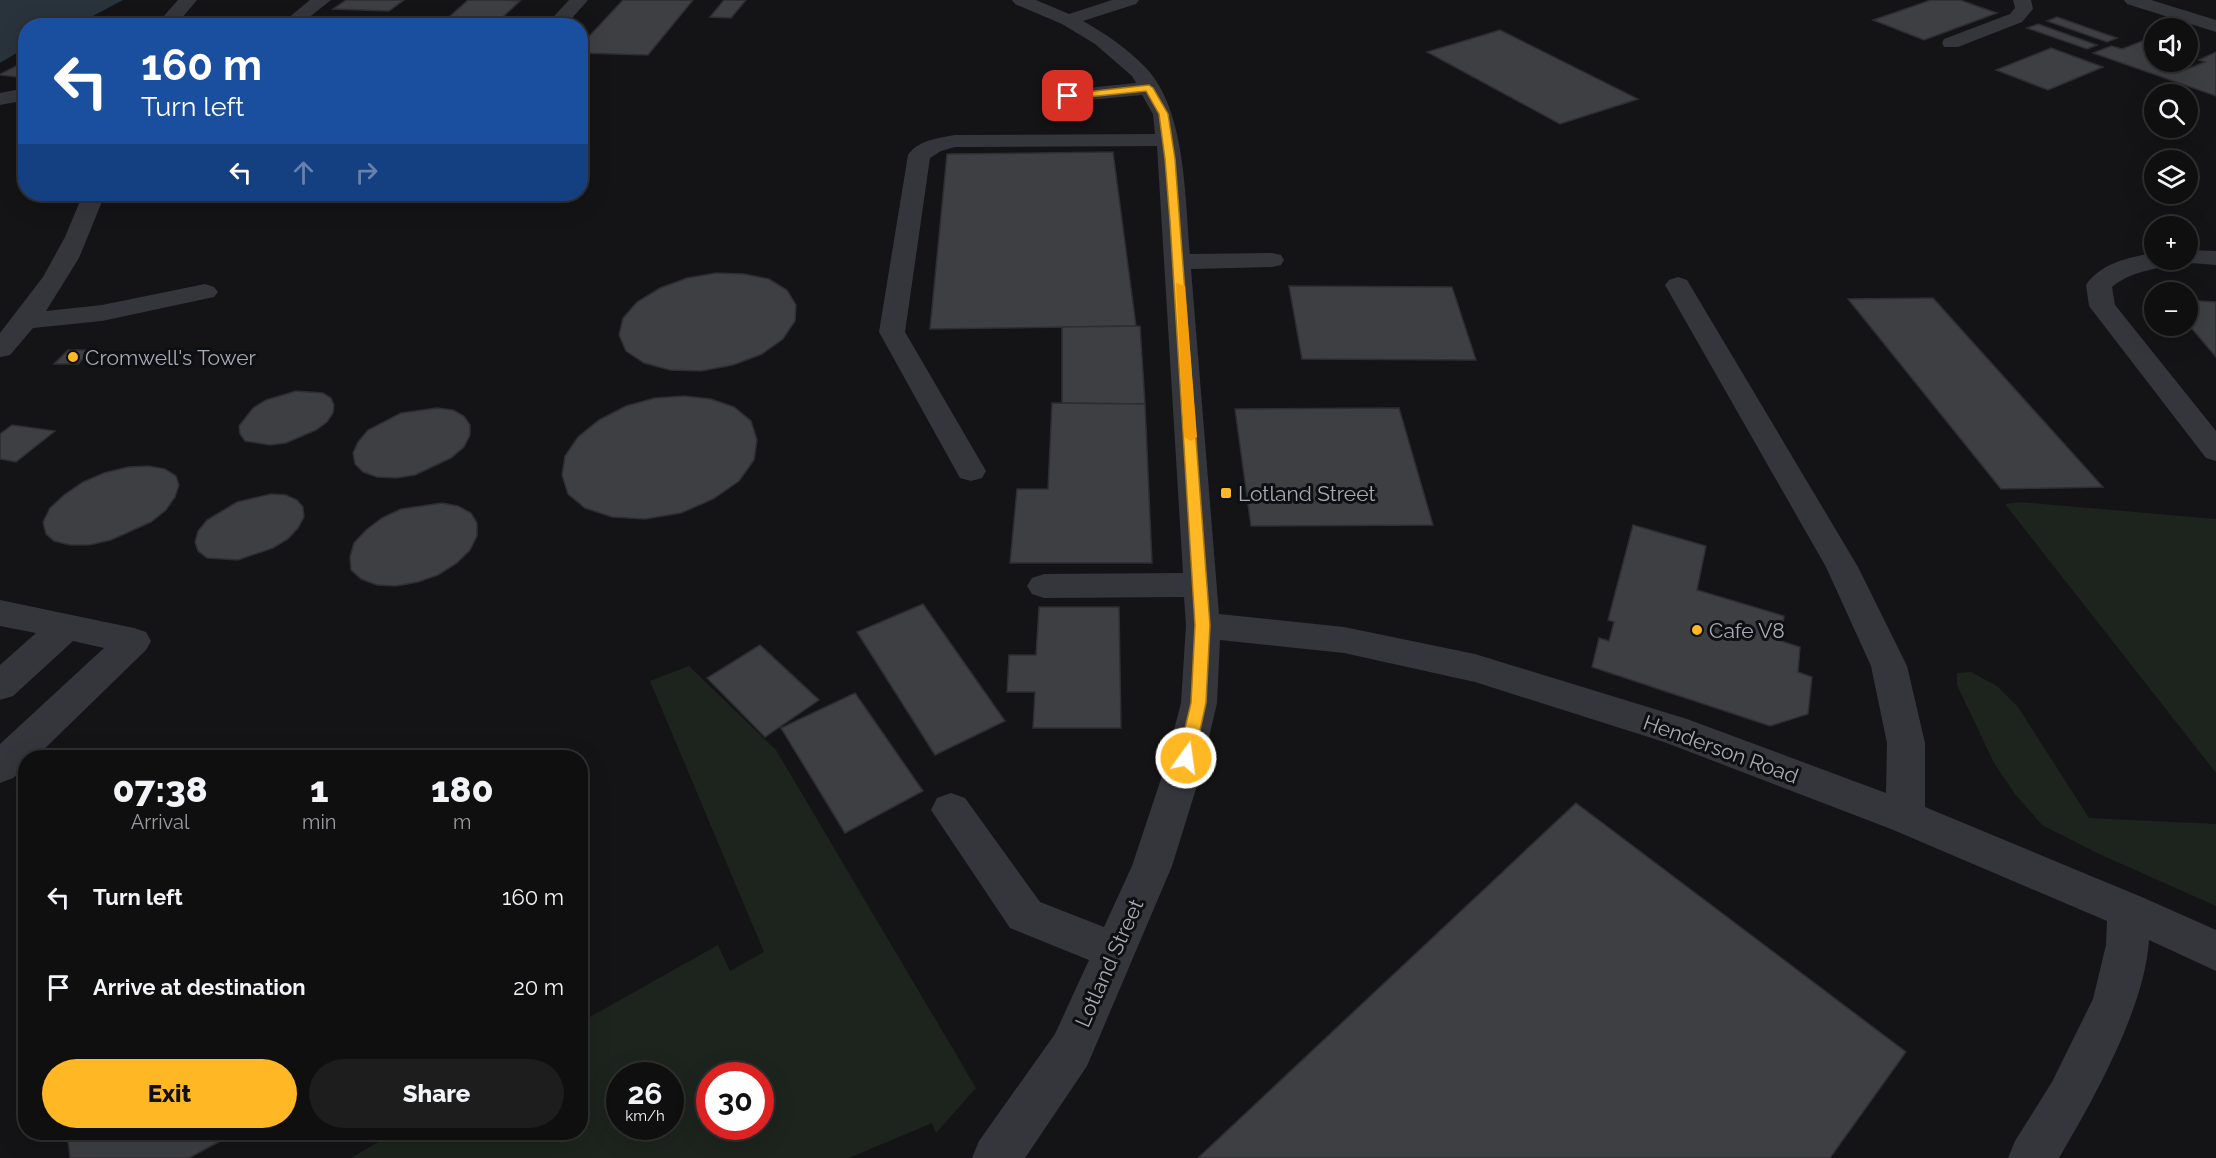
<!DOCTYPE html>
<html lang="en">
<head>
<meta charset="utf-8">
<style>
	body { margin:0; font-family:Raleway,sans-serif; background:#1d1d1e; color:#f1f3f6; height:100vh; display:flex; flex-direction:column; font-size:22px; white-space:nowrap }
	* { box-sizing:border-box; margin:0 }
	p { font-size:20px; color:#9b9c9f }
	.icon { flex:none; width:33px; height:33px; fill:none; stroke:currentColor; stroke-width:2; stroke-linecap:round; stroke-linejoin:round }
	.map { position:relative; flex:1; overflow:hidden }
	.details { position:absolute; left:18px; top:750px; width:570px; height:390px; display:flex; flex-direction:column; background:#0f0f10; border-radius:24px; box-shadow:0 6px 24px #0002,0 0 0 2px #2f2f30 }
	.details>* { flex:none }
	.banner { position:absolute; left:18px; top:18px; width:570px; height:183px; border-radius:24px; box-shadow:0 6px 24px #0002,0 0 0 2px #2f2f30; background:#1a4fa0; color:#fff; overflow:hidden }
	.buttons { position:absolute; left:2144px; top:18px; display:grid; gap:12px }
	.buttons a { display:grid; place-items:center; width:54px; height:54px; border-radius:50%; background:#0f0f10; box-shadow:0 6px 24px #0002,0 0 0 2px #2f2f30; font-size:30px }
	.speed { position:absolute; left:606px; top:1062px; display:flex; gap:12px; font-size:30px; font-weight:700; text-align:center }
	.speed>* { display:grid; place-content:center; width:78px; height:78px; border-radius:50%; background:#0f0f10; box-shadow:0 6px 24px #0002,0 0 0 2px #2f2f30; line-height:1 }
	.speed small { font-size:15px; font-weight:400 }
	.speed .limit { border:9px solid #d22; background:#fff; color:#111 }
	.pin { position:absolute; display:grid; place-items:center; width:51px; height:51px; color:#fff; margin:-26px; border-radius:12px; box-shadow:0 3px 9px #0006 }
	.me { position:absolute; width:66px; margin:-33px; rotate:14deg; stroke-linejoin:round; filter:drop-shadow(0 0 4px #0008) }
	.turn { display:flex; align-items:center; gap:21px; height:126px; padding:0 24px; font-size:27px }
	.turn .icon { width:78px; height:78px; stroke-width:2.5 }
	.turn b { display:block; font-size:42px; line-height:51px }
	.lanes { display:flex; align-items:center; height:57px; padding:0 24px; background:#0003; justify-content:center; gap:30px; direction:ltr }
	.lanes .off { opacity:.35 }
	.eta { display:flex; justify-content:space-evenly; align-items:center; height:102px; text-align:center }
	.eta b { font-size:36px; font-weight:800; line-height:42px }
	.button { display:flex; gap:12px; margin-top:auto; padding:12px 24px }
	.button a { flex:1; height:69px; border-radius:36px; background:#ffb823; color:#111; font-size:24px; font-weight:800; line-height:69px; text-align:center }
	.button a+a { background:#1d1d1e; color:#f1f3f6 }
	ul { padding:0; list-style:none }
	li { display:flex; align-items:center; gap:18px; height:90px; padding:0 24px }
	li div { flex:1 }
	li b { display:block; font-size:22px }
	li em { font-style:normal }
	.map>svg:first-child { display:block }
	.green { fill:#1c241d; fill-rule:evenodd }
	.water { fill:#29333b }
	.building { fill:#3e3f43; stroke:#2e2e32; stroke-width:1.5 }
	.lines { fill:none; stroke-linecap:round; stroke-linejoin:round }
	.minor { fill:#35363b; fill-rule:evenodd }
	.route { fill:#ffb823; stroke:#a67817; stroke-width:1.5 }
	.slow { fill:#f59e0b }
	.poi-dot { fill:#ffb823; stroke:#0f0f11; stroke-width:2 }
	.labels { text-anchor:middle; dominant-baseline:central; stroke-width:6; stroke-linejoin:round; paint-order:stroke }
	.poi-label { font-size:21px; fill:#a5aab7; stroke:#0f0f11; text-anchor:start }
	.street-label { font-size:21px; fill:#a5aab7; stroke:#0f0f11 }
</style>
</head>
<body>
<div class="map">
<svg width="2216" height="1158" viewBox="0 0 2216 1158">
	<rect width="100%" height="100%" fill="#141416"/>
	<g class="green">
		<path d="M2020,502L2216,519V773L2005,504Z"/>
		<path d="M689,666L776,750L976,1088L936,1133L932,1123L849,1158H351L393,1133L580,1132L581,1022L718,945L730,971L764,952L650,681ZM620,1076H670V1126H620ZM710,1076H760V1126H710Z"/>
		<path d="M1971,672L1997,686L2018,707L2089,818L2216,824V906L2097,853L2042,825L2015,794L1994,763L1957,685V673Z"/>
	</g>
	<path class="water" d="M0,0H123L76,25L26,26L25,48L0,63Z"/>
	<g class="building">
		<path d="M346,0H404L389,11L333,9Z"/>
		<path d="M468,0H503L520,1L493,26H439Z"/>
		<path d="M623,0H693L648,55L580,53V46Z"/>
		<path d="M724,0H746L731,18L710,17Z"/>
		<path d="M1931,0H1960L1997,13L1924,40L1873,20Z"/>
		<path d="M2057,17L2117,38L2107,42L2047,21Z"/>
		<path d="M2038,24L2097,45L2087,49L2027,28Z"/>
		<path d="M1500,30L1638,99L1560,124L1427,52Z"/>
		<path d="M2145,40L2154,43V62L2185,70L2205,62L2199,60L2216,52V96L2093,53L2111,46L2122,49Z"/>
		<path d="M2051,48L2103,67L2048,90L1996,70Z"/>
		<path d="M26,61V78L0,75V74Z"/>
		<path d="M1113,152L1136,326L930,329L947,154Z"/>
		<path d="M716,273L744,274L769,279L787,290L796,305L795,321L783,339L762,354L733,365L701,371L670,370L644,363L626,351L619,335L623,318L637,302L660,288L687,278Z"/>
		<path d="M1289,286L1452,287L1476,360L1302,359Z"/>
		<path d="M1933,298L2103,487L2001,489L1848,299Z"/>
		<path d="M2187,300L2216,302V357L2187,323Z"/>
		<path d="M1140,326L1145,404L1062,403V327Z"/>
		<path d="M68,350H91L78,364H54Z"/>
		<path d="M296,391L323,393L331,398L334,405L333,413L327,422L316,430L286,443L270,445L245,441L240,434L239,426L253,408L266,400Z"/>
		<path d="M684,396L711,399L734,407L751,421L757,440L754,460L739,481L713,499L681,513L645,519L612,517L585,508L568,494L562,475L565,456L578,437L599,420L626,406L655,398Z"/>
		<path d="M1052,403L1145,404L1152,563H1010L1017,489H1048Z"/>
		<path d="M437,408L453,410L464,416L470,425V435L464,447L451,458L415,475L396,478L377,477L363,472L355,464L353,453L358,442L368,430L401,413Z"/>
		<path d="M1399,408L1433,525L1251,526L1235,409Z"/>
		<path d="M12,425L55,431L16,462L0,459V434Z"/>
		<path d="M148,466L165,469L176,476L179,485L175,497L166,510L151,522L111,540L89,545H70L54,541L46,534L43,522L50,508L64,495L83,482L104,473L128,467Z"/>
		<path d="M271,494L286,495L297,500L303,507L304,517L298,528L288,539L273,548L238,560L207,558L198,551L195,542L198,531L207,520L237,502Z"/>
		<path d="M442,503L458,506L471,513L477,523V536L470,550L457,563L438,575L418,582L396,586L377,585L361,579L351,570L350,557L354,543L366,530L382,518L401,509Z"/>
		<path d="M1633,525L1706,546L1697,590L1784,616L1781,641L1800,647L1798,672L1812,677L1808,714L1770,726L1592,667L1599,638L1609,641L1614,622L1608,620Z"/>
		<path d="M923,604L1005,721L935,755L857,632Z"/>
		<path d="M1039,607H1119L1121,728H1033L1035,692H1007L1009,655H1036Z"/>
		<path d="M760,645L819,700L765,737L707,678Z"/>
		<path d="M855,693L923,791L845,833L781,728Z"/>
		<path d="M1576,803L1906,1052L1830,1158H1198Z"/>
		<path d="M67,1132H237L189,1158H70Z"/>
	</g>
	<g class="lines">
		<g class="minor">
			<path d="M178,0H197L175,26H155Z"/>
			<path d="M310,0H331L302,23H290L287,19Z"/>
			<path d="M569,0H588L565,26H545Z"/>
			<path d="M1012,0H1036L1069,14L1112,0H1139L1136,4L1083,21C1106,34 1128,49 1146,68C1186,110 1185,198 1190,254L1272,253L1281,255L1284,260L1281,265L1272,267L1191,269L1219,614L1344,627L1475,654L1687,719L1886,793L1887,743L1871,666L1826,567L1665,285L1669,280L1678,277L1687,280L1858,567L1907,666L1925,743V807L2144,898L2216,930V971L2149,940C2145,1008 2093,1100 2059,1158H2008L2015,1141L2052,1082L2093,999L2106,945L2107,921L1891,829L1664,742L1475,682L1344,653L1220,640L1217,703L1200,776L1172,866L1087,1066L1025,1158H972L979,1141L1055,1034L1089,960L1010,928L931,810L937,798L951,793L965,798L1040,902L1104,927L1132,866L1162,776L1181,703L1186,625L1184,597L1044,598L1032,594L1027,586L1032,578L1044,574L1183,573L1157,146L955,147L941,151L930,158L905,332L986,471L982,478L971,481L960,478L879,332L908,155C918,140 939,138 955,135L1155,134L1153,114L1142,95L1068,102L1061,100L1058,96L1061,92L1068,90L1136,83L1132,76L1095,44L1062,24L1015,4Z"/>
			<path d="M2013,0H2031L2033,9L2022,22L1958,47H1944L1942,43L1944,39L2010,14L2015,8Z"/>
			<path d="M2124,0H2151L2216,20V32L2127,4Z"/>
			<path d="M26,88V100L0,105V93Z"/>
			<path d="M83,194H105L79,258L46,311L102,305L205,284L214,287L218,292L214,297L102,321L33,328L10,355L0,357V333L43,277L65,237Z"/>
			<path d="M2187,250L2216,251V265L2178,262L2176,260H2187Z"/>
			<path d="M2154,253V260H2173L2170,265C2148,271 2130,272 2112,287L2115,305L2216,431V461L2206,458L2089,306L2086,285C2101,263 2129,257 2154,253Z"/>
			<path d="M0,600L134,628L146,632L151,641L146,650L35,758H26V766L13,778L0,783V744L104,648L73,641L13,696L0,700V665L36,633L0,626Z"/>
		</g>
	</g>
	<path class="route" d="M1149,85L1153,88L1168,114L1175,159L1210,625L1206,703L1194,758L1191,762L1186,764L1180,762L1178,758L1191,703L1195,625L1170,221L1165,159L1159,114L1146,91L1068,99L1064,96L1068,94Z"/>
	<path class="slow" d="M1176,283L1185,286L1197,437L1191,441L1184,437Z"/>
	<g class="poi-dot">
		<circle cx="73" cy="357" r="6"/>
		<rect x="1220" y="487" width="12" height="12" rx="3"/>
		<circle cx="1697" cy="630" r="6"/>
	</g>
	<g class="labels">
		<g class="poi-label">
			<text x="85" y="357">Cromwell's Tower</text>
			<text x="1238" y="493">Lotland Street</text>
			<text x="1709" y="630">Cafe V8</text>
		</g>
		<g class="street-label">
			<text transform="translate(1721 749) rotate(20)">Henderson Road</text>
			<text transform="translate(1109 963) rotate(-66)">Lotland Street</text>
		</g>
	</g>
</svg>
<div class="buttons">
<a><svg class="icon" aria-label="sound" viewBox="0 0 24 24"><path d="M4 9h4l5-4v14l-5-4H4zM17 9q2 3 0 6"/></svg></a>
<a><svg class="icon" aria-label="search" viewBox="0 0 24 24"><circle cx="10" cy="10" r="6"/><path d="M15 15l6 6"/></svg></a>
<a><svg class="icon" aria-label="layers" viewBox="0 0 24 24"><path d="M12 4l9 5-9 5-9-5zM3 14l9 5 9-5"/></svg></a>
<a>+</a>
<a>−</a>
</div>
<div class="speed"><div>26<small>km/h</small></div><div class="limit">30</div></div>
<div class="pin" style="left:1068px;top:96px;background:#d93025"><svg class="icon" aria-label="arrive" viewBox="0 0 24 24"><path d="M6 21V4h12l-3 4 3 4H6"/></svg></div>
<svg class="me" style="left:1186px;top:758px" viewBox="-20 -20 40 40"><circle r="17" fill="#ffb823" stroke="#fff" stroke-width="3"/><path d="M0-11L8 9 0 5-8 9z" fill="#fff"/></svg>
<div class="banner">
<div class="turn"><svg class="icon" aria-label="left" viewBox="0 0 24 24"><path d="M17 20v-9H6M10 6l-5 5 5 5"/></svg><div><b>160 m</b>Turn left</div></div>
<div class="lanes"><svg class="icon" aria-label="left" viewBox="0 0 24 24"><path d="M17 20v-9H6M10 6l-5 5 5 5"/></svg><svg class="icon off" aria-label="ahead" viewBox="0 0 24 24"><path d="M12 20V5M6 11l6-6 6 6"/></svg><svg class="icon off" aria-label="right" viewBox="0 0 24 24"><path d="M7 20v-9h11M14 6l5 5-5 5"/></svg></div>
</div>
<section class="details">
<div class="eta">
<div><b>07:38</b><p>Arrival</p></div>
<div><b>1</b><p>min</p></div>
<div><b>180</b><p>m</p></div>
</div>
<ul>
<li><svg class="icon" aria-label="left" viewBox="0 0 24 24"><path d="M17 20v-9H6M10 6l-5 5 5 5"/></svg><div><b>Turn left</b></div><em>160 m</em></li>
<li><svg class="icon" aria-label="arrive" viewBox="0 0 24 24"><path d="M6 21V4h12l-3 4 3 4H6"/></svg><div><b>Arrive at destination</b></div><em>20 m</em></li>
</ul>
<div class="button"><a>Exit</a><a>Share</a></div>
</section>
</div>
</body>
</html>
